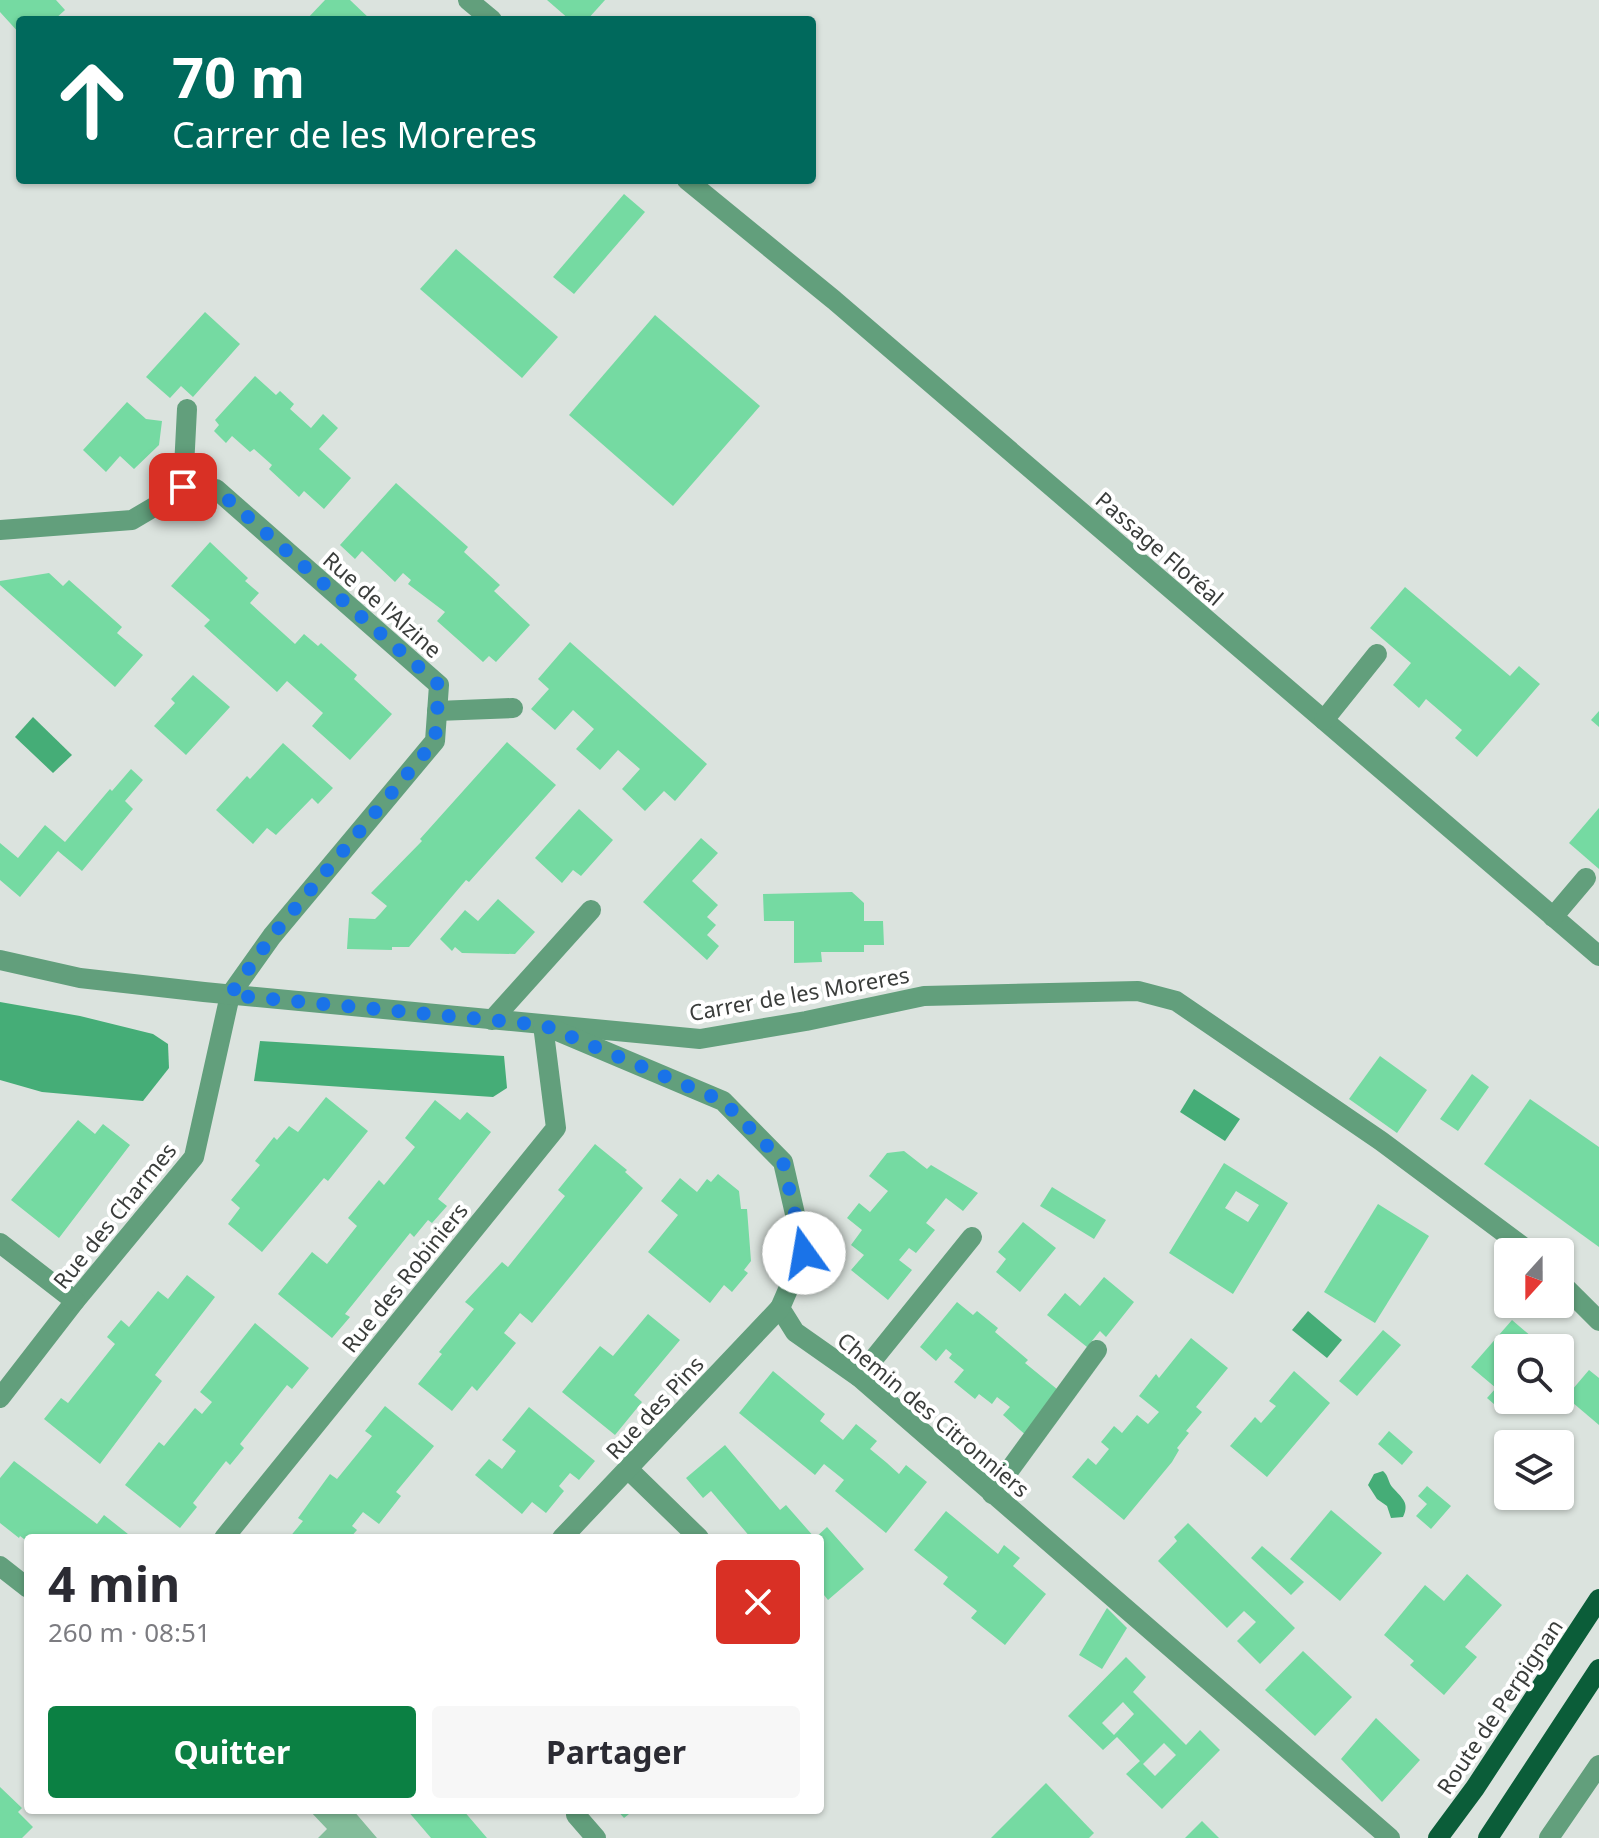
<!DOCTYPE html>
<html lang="fr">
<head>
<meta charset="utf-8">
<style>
	body { margin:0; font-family:"Noto Sans",sans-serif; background:#f7f7f7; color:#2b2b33; height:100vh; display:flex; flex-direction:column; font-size:30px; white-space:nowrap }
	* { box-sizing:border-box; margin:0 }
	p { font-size:26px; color:#7c7c81 }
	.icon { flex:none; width:44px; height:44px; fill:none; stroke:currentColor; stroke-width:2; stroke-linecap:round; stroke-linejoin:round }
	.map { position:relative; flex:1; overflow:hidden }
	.drawer { position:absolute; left:24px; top:1534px; width:800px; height:280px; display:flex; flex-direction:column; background:#fff; border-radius:8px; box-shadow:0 2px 6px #0004 }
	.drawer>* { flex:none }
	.top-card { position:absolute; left:16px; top:16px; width:800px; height:168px; border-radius:8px; box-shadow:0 2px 6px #0004; background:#00695c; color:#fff; overflow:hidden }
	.needle { width:52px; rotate:201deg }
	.fabs { position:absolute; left:1494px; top:1238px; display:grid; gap:16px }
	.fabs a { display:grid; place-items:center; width:80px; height:80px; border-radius:8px; background:#fff; box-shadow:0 2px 6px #0004; font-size:40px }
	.pin { position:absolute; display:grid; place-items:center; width:68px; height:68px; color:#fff; margin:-34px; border-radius:16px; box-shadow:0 4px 12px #0006 }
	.me { position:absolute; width:88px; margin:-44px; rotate:347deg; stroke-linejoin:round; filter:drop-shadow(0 0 6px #0008) }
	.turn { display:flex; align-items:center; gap:28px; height:168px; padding:0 24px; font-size:36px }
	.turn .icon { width:104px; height:104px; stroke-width:2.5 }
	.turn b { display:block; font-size:56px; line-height:68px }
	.round { display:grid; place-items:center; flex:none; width:84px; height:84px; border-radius:8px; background:#f7f7f7 }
	.overview { display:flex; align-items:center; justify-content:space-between; height:136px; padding:0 24px }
	h1 { font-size:48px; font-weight:700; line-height:60px }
	.primary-button { display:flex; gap:16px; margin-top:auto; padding:16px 24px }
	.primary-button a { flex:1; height:92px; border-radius:8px; background:#0b8043; color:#fff; font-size:32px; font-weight:700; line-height:92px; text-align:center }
	.primary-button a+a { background:#f7f7f7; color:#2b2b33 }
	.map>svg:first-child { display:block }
	.green { fill:#83bd9a }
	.water { fill:#45ad77 }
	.building { fill:#75daa2; fill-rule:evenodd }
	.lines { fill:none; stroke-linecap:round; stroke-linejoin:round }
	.minor { stroke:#629f7c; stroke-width:20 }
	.major { stroke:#0b5d39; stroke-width:20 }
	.route { stroke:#1a73e8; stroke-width:14; stroke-dasharray:0 25.2 }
	.labels { text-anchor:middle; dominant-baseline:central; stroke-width:8; stroke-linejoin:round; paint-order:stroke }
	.street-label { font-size:22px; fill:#3a3d3b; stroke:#fff }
</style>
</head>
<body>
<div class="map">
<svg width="1599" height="1838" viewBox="0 0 1599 1838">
	<rect width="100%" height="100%" fill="#dbe3de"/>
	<path class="green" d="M309,1810H353L377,1838H318L327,1829Z"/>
	<g class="water">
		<path d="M33,717L72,755L53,773L15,737Z"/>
		<path d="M0,1002L80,1016L153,1034L168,1044L169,1068L143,1101L42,1092L0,1080Z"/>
		<path d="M260,1041L504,1056L507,1088L493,1097L254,1081Z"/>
		<path d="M1194,1089L1240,1119L1225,1141L1180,1112Z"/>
		<path d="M1308,1311L1342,1340L1327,1358L1292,1330Z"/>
		<path d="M1383,1471C1389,1476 1388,1483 1393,1488C1402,1498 1410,1503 1403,1517L1391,1518L1387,1506L1377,1499L1368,1485L1374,1474Z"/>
	</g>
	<g class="building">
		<path d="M0,0H56L65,10L54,20H20V34L0,12Z"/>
		<path d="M325,0H350L371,20H306Z"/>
		<path d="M547,0H605L587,20H570Z"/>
		<path d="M624,194L645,212L574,294L553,277Z"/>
		<path d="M456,249L558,337L522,378L420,289Z"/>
		<path d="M205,312L240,344L193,397L181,386L170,398L146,377Z"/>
		<path d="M655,315L760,406L673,506L569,415Z"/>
		<path d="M255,376L276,395L280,391L294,404L290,409L311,428L323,414L338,428L319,449L351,478L324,509L304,491L299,497L269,469L272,465L254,449L250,452L232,436L226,443L214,431L219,425L215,420Z"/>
		<path d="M127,402L146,419L162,421L159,445L134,469L120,456L106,472L83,450Z"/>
		<path d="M396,483L468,547L464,552L500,585L494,591L530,625L496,662L489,656L483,662L437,621L445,612L408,584L411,580L403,573L395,582L362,551L355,559L340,545Z"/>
		<path d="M210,542L248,578L245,581L259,593L250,603L295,644L304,634L318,646L321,643L357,675L354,679L392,714L350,760L312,726L323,713L287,681L277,692L204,626L210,620L171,586Z"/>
		<path d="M49,573L63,586L69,580L122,627L117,633L143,655L115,687L0,585V581Z"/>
		<path d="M1405,587L1510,676L1519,666L1540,684L1477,757L1455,738L1462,730L1426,699L1419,708L1393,685L1411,663L1370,628Z"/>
		<path d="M570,642L707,764L675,801L664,791L645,811L622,789L640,769L618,750L600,770L576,749L594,729L573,710L555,730L531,709L549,689L538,679Z"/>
		<path d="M193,675L230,707L186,755L154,726L175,703L171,699Z"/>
		<path d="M1599,711V727L1591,720Z"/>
		<path d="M507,742L556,785L469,882L466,880L409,947H392V950L347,949L349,918L375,919L380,914L387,906L371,893L422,841L420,839Z"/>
		<path d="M283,743L333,788L318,804L312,798L276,835L267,828L253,844L216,810L247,776L250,779Z"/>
		<path d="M131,769L143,780L125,801L133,809L82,871L58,851L20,897L0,880V843L18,858L45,825L65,842L110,789L112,791Z"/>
		<path d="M1599,808V869L1569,843Z"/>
		<path d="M579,809L613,840L581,876L573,870L562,883L535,858Z"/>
		<path d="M701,838L718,853L692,881L718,905L707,917L716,925L707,935L719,946L707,960L643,902Z"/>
		<path d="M852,892L864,903V921H883L884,945H864V952H821L822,962L794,963V921H764L763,894Z"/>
		<path d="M498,899L535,932L515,954L462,953L455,947L452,951L440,939L465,910L478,921Z"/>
		<path d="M1380,1056L1427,1090L1397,1133L1349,1099Z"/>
		<path d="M1472,1074L1489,1087L1458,1131L1440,1119Z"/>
		<path d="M326,1097L368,1131L328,1181L324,1178L262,1252L228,1224L240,1208L231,1200L260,1165L255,1161L274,1137L277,1140L289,1126L298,1132Z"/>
		<path d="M1530,1099L1599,1147V1247L1484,1164Z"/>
		<path d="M435,1100L460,1120L467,1112L491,1132L438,1199L447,1206L432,1223L428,1220L414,1237L410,1233L345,1314L350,1317L332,1338L278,1294L312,1252L327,1264L357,1226L348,1218L379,1180L384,1185L415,1147L405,1138Z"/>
		<path d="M78,1120L95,1134L103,1124L130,1145L59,1238L11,1200Z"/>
		<path d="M595,1144L627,1170L625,1172L643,1188L532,1323L520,1313L504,1333L516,1343L477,1391L472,1386L452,1411L418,1384L442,1354L439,1352L474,1309L465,1302L502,1262L508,1267L565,1196L558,1190Z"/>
		<path d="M904,1151L927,1169L931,1165L978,1193L963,1211L946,1198L926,1223L935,1230L916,1253L909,1248L899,1260L912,1270L888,1300L851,1270L864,1255L851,1245L862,1230L847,1218L859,1203L870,1212L888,1191L869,1176L887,1153Z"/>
		<path d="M1224,1163L1288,1203L1233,1294L1169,1253ZM1236,1191L1259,1205L1248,1222L1225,1208Z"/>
		<path d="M718,1174L739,1191L741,1209H747L751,1261L744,1270L748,1273L732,1292L724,1285L710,1303L648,1252L678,1215L661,1201L680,1178L697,1192L707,1179L711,1182Z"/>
		<path d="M1052,1187L1106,1220L1094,1239L1040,1206Z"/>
		<path d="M1378,1204L1429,1236L1375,1323L1324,1292Z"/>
		<path d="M1023,1222L1056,1248L1020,1292L996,1272L1006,1259L998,1252Z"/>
		<path d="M187,1275L215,1297L155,1375L162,1381L100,1464L44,1419L61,1398L68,1403L115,1344L107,1337L121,1320L129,1327L158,1291L168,1299Z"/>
		<path d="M1104,1277L1134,1302L1106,1337L1100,1331L1087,1347L1047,1315L1065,1293L1080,1306Z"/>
		<path d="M957,1302L973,1315L977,1311L998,1328L995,1332L1028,1360L1025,1363L1063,1394L1028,1437L1003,1415L1010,1407L997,1397L992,1404L979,1394L975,1399L954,1382L964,1370L949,1358L952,1354L946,1349L936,1361L920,1347Z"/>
		<path d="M648,1314L680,1340L634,1395L642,1402L615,1435L562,1392L600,1346L613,1356Z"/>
		<path d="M1512,1320L1545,1348H1508V1400H1511L1502,1411L1487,1398L1496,1388L1471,1367Z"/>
		<path d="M255,1323L309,1368L292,1389L287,1385L240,1444L244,1448L230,1465L226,1461L193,1503L197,1507L180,1528L125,1485L159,1442L164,1446L195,1408L202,1414L212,1402L200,1392Z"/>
		<path d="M1383,1330L1401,1345L1357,1396L1339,1381Z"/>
		<path d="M1191,1338L1228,1368L1196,1407L1202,1412L1186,1431L1189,1433L1177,1448L1179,1450L1172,1462L1124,1520L1072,1477L1088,1458L1096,1465L1109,1449L1101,1442L1114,1426L1122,1433L1137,1415L1148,1424L1159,1412L1139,1396L1156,1374L1159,1378Z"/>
		<path d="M1589,1370L1599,1378V1425L1566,1397Z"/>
		<path d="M773,1371L825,1414L820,1421L843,1440L856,1424L877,1441L870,1449L887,1463L899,1474L906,1465L927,1482L886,1533L835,1491L844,1480L824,1464L815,1475L739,1413Z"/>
		<path d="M1294,1371L1330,1403L1267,1477L1230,1446L1255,1417L1261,1423L1276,1406L1269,1401Z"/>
		<path d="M385,1406L434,1446L396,1492L401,1496L379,1524L363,1512L352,1526L357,1530L350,1538H289L303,1521L298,1518L330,1474L337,1479L372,1436L365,1431Z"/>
		<path d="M529,1407L595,1461L579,1480L570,1473L559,1486L564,1491L546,1513L532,1502L522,1514L475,1475L489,1459L502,1469L516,1451L502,1440Z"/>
		<path d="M1389,1431L1413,1452L1402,1465L1378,1444Z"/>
		<path d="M725,1445L780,1510L786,1505L815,1538L827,1527L864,1569L828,1600L820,1590V1538H751L711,1491L703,1498L686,1478Z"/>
		<path d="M14,1461L97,1524L104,1515L133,1538H45L42,1535L40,1538H28V1542L20,1536L19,1538L0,1523V1478Z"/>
		<path d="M1427,1486L1451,1506L1431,1529L1416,1516L1427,1504L1418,1496Z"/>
		<path d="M1331,1510L1382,1553L1340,1601L1290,1559Z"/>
		<path d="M946,1511L998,1554L1004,1545L1020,1558L1013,1566L1046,1594L1005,1645L971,1618L977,1611L943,1584L948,1577L914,1550Z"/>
		<path d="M1188,1523L1295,1628L1260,1664L1237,1641L1256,1622L1244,1611L1227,1628L1158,1561L1177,1541L1174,1537Z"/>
		<path d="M1262,1546L1304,1582L1291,1595L1251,1558Z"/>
		<path d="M1467,1574L1502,1605L1465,1647L1477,1657L1444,1695L1410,1665L1414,1661L1384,1635L1425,1585L1444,1601Z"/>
		<path d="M1107,1608L1127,1628L1102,1669L1079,1655Z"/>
		<path d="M1303,1651L1352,1697L1315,1736L1265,1690Z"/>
		<path d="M1126,1657L1146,1677L1133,1692L1186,1745L1200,1730L1220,1750L1162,1809L1126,1774L1140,1761L1117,1737L1103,1750L1068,1716ZM1123,1702L1134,1714L1114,1735L1102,1723ZM1164,1743L1176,1755L1155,1776L1143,1764Z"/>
		<path d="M1376,1718L1420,1760L1382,1802L1341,1759Z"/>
		<path d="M1046,1783L1094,1833L1089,1838H991Z"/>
		<path d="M0,1787L22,1808L18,1812L33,1827L22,1838H0Z"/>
		<path d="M407,1810H463L487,1838H431Z"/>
		<path d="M617,1810H634L624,1818Z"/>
		<path d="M1202,1821L1219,1838H1185Z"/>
	</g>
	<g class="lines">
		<g class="minor">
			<path d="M468,0L492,20"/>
			<path d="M687,180L834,300L1599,956"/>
			<path d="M183,487L187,409"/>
			<path d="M0,530L132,520L159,504L175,487L216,489L439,685L435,741L272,936L230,995L194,1157L75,1301L0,1398"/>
			<path d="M437,711L513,708"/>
			<path d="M1324,720L1377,654"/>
			<path d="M1553,917L1586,878"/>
			<path d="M0,960L80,978L204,992L700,1039L806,1021L924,996L1138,991L1176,1001L1381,1141L1530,1252"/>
			<path d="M492,1020L591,910"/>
			<path d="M0,1243L75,1301"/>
			<path d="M1560,1282L1599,1321"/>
			<path d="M859,1377L972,1237"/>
			<path d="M629,1470L699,1538"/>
			<path d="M992,1494L1097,1350"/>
			<path d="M224,1538L556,1128L543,1025L723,1101L783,1162L804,1253L780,1308L795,1332L859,1377L1390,1838"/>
			<path d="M562,1538L780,1308"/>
			<path d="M0,1566L28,1588"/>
			<path d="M576,1815L596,1838"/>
			<path d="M1549,1838L1599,1765"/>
		</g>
		<g class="major">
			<path d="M1438,1838L1475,1788L1599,1599"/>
			<path d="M1488,1838L1599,1669"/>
		</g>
	</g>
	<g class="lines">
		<path class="route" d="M183,487L216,489L439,685L435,741L272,936L230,995L543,1025L723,1101L783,1162L804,1253"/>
	</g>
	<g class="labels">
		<g class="street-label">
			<text transform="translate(1160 548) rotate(41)">Passage Floréal</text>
			<text transform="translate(383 604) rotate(41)">Rue de l'Alzine</text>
			<text transform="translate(799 993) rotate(-10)">Carrer de les Moreres</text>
			<text transform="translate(114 1215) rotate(-51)">Rue des Charmes</text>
			<text transform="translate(404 1277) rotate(-51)">Rue des Robiniers</text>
			<text transform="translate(654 1407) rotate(-47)">Rue des Pins</text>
			<text transform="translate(934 1414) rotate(40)">Chemin des Citronniers</text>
			<text transform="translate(1499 1706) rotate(-56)">Route de Perpignan</text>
		</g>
	</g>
</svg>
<div class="fabs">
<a><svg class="needle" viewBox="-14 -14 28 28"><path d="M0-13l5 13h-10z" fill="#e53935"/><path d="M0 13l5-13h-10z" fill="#7c7c81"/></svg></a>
<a><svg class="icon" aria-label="search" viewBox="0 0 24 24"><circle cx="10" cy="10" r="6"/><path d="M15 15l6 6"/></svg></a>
<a><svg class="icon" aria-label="layers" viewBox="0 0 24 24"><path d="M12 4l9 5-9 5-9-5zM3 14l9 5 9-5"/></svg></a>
</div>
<div class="pin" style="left:183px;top:487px;background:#d93025"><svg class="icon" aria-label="arrive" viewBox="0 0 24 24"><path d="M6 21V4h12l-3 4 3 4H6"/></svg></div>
<svg class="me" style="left:804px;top:1253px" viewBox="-20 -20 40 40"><circle r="19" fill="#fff"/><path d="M0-13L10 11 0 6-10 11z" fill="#1a73e8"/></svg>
<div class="top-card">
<div class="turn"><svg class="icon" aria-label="ahead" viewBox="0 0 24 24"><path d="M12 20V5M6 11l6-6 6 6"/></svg><div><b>70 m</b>Carrer de les Moreres</div></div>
</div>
<section class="drawer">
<div class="overview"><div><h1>4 min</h1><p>260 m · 08:51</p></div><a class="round" style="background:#d93025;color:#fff"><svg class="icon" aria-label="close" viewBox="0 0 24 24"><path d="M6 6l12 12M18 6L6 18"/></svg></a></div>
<div class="primary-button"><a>Quitter</a><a>Partager</a></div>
</section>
</div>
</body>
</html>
